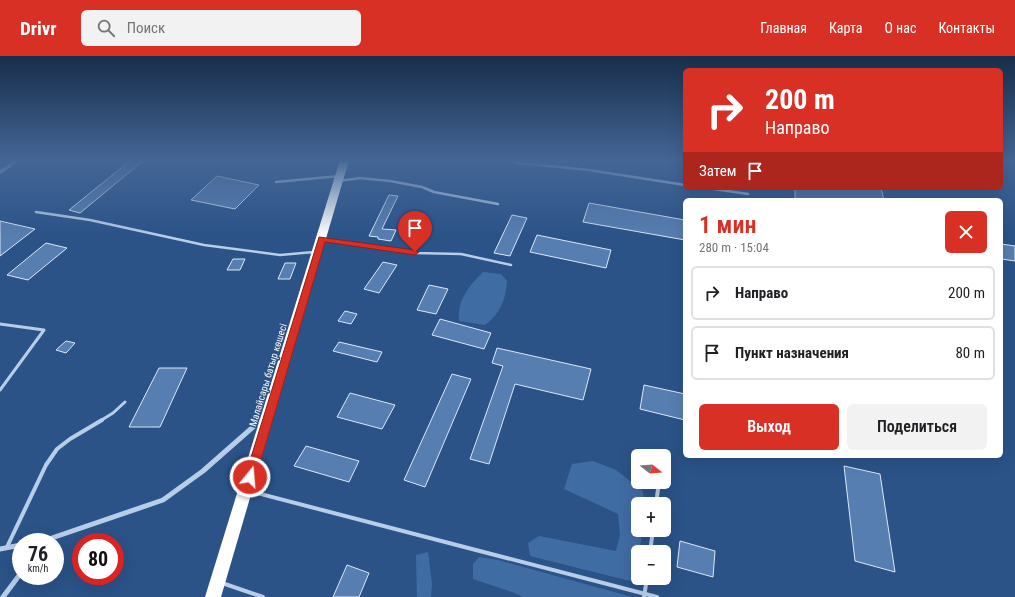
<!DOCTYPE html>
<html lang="ru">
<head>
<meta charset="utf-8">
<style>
	body { margin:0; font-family:"Roboto Condensed",sans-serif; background:#f2f2f2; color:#202124; height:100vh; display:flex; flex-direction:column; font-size:15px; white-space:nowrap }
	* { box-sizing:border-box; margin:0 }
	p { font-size:13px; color:#757577 }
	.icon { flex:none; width:22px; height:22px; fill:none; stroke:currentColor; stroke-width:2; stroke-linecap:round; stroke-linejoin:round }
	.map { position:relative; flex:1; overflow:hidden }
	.side { position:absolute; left:683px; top:142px; width:320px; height:260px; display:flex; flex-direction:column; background:#fff; border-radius:6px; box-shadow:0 4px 16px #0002 }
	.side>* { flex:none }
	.top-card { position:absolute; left:683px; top:12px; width:320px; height:122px; border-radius:6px; box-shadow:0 4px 16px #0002; background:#d93025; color:#fff; overflow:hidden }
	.needle { width:26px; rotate:107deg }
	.buttons { position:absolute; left:631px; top:393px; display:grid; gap:8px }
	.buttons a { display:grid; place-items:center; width:40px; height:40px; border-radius:6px; background:#fff; box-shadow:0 4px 16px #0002; font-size:20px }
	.speed { position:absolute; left:12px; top:477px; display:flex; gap:8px; font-size:20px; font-weight:700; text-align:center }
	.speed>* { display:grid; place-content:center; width:52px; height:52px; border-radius:50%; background:#fff; box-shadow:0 4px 16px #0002; line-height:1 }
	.speed small { font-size:10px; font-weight:400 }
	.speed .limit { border:6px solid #d22; background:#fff; color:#111 }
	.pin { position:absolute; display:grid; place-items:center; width:34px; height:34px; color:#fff; margin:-41px -17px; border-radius:50% 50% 50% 0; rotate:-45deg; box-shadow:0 0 4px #0007 }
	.pin .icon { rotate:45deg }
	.me { position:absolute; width:44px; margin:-22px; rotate:17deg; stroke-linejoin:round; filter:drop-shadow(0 0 3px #0008) }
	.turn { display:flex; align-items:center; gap:14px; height:84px; padding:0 16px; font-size:18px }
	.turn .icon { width:52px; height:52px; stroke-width:2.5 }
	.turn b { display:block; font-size:28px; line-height:34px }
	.then { display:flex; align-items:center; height:38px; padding:0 16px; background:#0003; gap:8px; font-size:15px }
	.round { display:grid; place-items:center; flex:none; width:42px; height:42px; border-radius:6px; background:#f2f2f2 }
	.summary { display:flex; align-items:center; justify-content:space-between; height:68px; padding:0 16px }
	h1 { font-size:24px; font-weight:600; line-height:30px; color:#d93025 }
	.primary-button { display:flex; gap:8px; margin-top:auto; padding:8px 16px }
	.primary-button a { flex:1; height:46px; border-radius:6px; background:#d93025; color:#fff; font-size:16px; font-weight:600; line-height:46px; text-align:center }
	.primary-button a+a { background:#f2f2f2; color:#202124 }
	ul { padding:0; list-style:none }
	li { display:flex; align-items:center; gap:12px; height:54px; margin:0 8px 6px; padding:0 8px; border:2px solid #e0e0e0; border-radius:6px }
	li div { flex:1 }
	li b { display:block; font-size:15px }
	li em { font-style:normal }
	header { display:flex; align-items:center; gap:24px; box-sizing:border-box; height:56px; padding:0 20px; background:#d93025; color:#fff }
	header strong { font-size:19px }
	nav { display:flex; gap:22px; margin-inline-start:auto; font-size:14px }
	.search { width:280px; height:36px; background:#f2f2f2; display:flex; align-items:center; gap:10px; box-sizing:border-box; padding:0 14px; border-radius:6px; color:#757577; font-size:15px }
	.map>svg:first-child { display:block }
	.green { fill:#406ca4 }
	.building { fill:#577eb1; stroke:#dce8f7 }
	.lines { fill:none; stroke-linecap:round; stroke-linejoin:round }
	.lane-far2 { stroke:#b8cde8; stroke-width:2.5 }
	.lane-far1 { stroke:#b8cde8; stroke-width:3 }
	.lane { stroke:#b8cde8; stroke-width:4 }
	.street-far2 { stroke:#b8cde8; stroke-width:3.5 }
	.street-far1 { stroke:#b8cde8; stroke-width:4 }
	.street { stroke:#b8cde8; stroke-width:5 }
	.highway { fill:#fff; fill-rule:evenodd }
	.route { fill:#d93025; stroke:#8d1f18 }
	.labels { text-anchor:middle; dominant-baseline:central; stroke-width:3; stroke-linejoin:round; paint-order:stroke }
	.street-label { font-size:10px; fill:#fff; stroke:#2b5388 }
</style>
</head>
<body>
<header>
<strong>Drivr</strong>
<div class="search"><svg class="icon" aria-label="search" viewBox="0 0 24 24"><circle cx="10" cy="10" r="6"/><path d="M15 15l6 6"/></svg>Поиск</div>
<nav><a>Главная</a><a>Карта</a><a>О нас</a><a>Контакты</a></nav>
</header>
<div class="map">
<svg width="1015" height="541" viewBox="0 0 1015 541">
	<rect width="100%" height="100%" fill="#2b5388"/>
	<g class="green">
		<path d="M483,216L501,218L507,225C506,243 500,258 485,269L459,265C457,244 469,230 483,216Z"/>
		<path d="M593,405L616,414L642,434L646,448H638V474H642L640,496H638V515L630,525L530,500L528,487L539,480L616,495L620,479L618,458L564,433L572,408Z"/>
		<path d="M428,496L432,528L431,541H417L416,499Z"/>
		<path d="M479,501L498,504L632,541H523L512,536L473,523V508Z"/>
	</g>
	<g class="building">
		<path d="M131,104H144L80,157L69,154Z"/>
		<path d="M217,120L259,129L235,153L191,144Z"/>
		<path d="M795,132H881L884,144H810L795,142Z"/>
		<path d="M389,139L398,140L382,173L396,174L391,185L378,183V181L369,180Z"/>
		<path d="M589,147L685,164V184L583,166Z"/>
		<path d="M512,159L527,162L510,200L494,197Z"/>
		<path d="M0,165L35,173L0,200Z"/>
		<path d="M537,179L611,194L606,212L530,196Z"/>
		<path d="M46,187L67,192L28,224L7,219Z"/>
		<path d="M1001,188L1015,190V205L1001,203Z"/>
		<path d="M233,203H245L240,214H227Z"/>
		<path d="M383,206L397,209L379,237L364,233Z"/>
		<path d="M285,207H296L290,223H278Z"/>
		<path d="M429,229L448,233L436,258L417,254Z"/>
		<path d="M345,255L357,258L351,268L338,265Z"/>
		<path d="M440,263L491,277L484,293L432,279Z"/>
		<path d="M66,285L75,287L66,297L56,294Z"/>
		<path d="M339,286L382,296L377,306L333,295Z"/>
		<path d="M497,292L591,313L583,344L515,328L489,408L470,403L503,310L492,307Z"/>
		<path d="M159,312H187L160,371H129Z"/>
		<path d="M452,318L471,323L425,431L404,424Z"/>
		<path d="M644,329L685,338V364L640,353Z"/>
		<path d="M350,337L395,349L382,373L337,361Z"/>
		<path d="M306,390L359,405L349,426L294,410Z"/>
		<path d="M844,410L880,418L895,516L855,505Z"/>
		<path d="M680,485L715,495L713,521L677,511Z"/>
		<path d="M347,509L369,517L359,541H333Z"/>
	</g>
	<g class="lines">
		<g class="lane-far2">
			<path d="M511,104L519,107L589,114L685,129"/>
			<path d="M339,125L360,122L390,125L422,131L434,136L498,148"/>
			<path d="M276,126L339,120"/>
			<path d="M707,132L748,138"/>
			<path d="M36,156L90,164L204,189L280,199L314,196"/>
			<path d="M322,183L415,197L461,198L511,209"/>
		</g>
		<g class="lane-far1">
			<path d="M0,268L44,274L0,334"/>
			<path d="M100,365L113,357L125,346"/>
		</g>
		<g class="lane">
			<path d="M249,435L657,541"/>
			<path d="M656,448L659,426"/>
			<path d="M7,491L46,409L57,393L70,383L102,364"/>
			<path d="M650,496L653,474"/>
			<path d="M222,527L263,541"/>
			<path d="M644,541L647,522"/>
		</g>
		<path class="street-far2" d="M0,116L18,104"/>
		<path class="street-far1" d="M260,365L263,362"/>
		<g class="street">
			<path d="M34,486L46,484L163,444L203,415L261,364"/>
			<path d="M0,493L21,489"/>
			<path d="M3,541L21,517"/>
		</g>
		<path class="highway" d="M340,104H349L221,541H205Z"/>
	</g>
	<linearGradient id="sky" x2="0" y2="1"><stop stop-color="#182e4b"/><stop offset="0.58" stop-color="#446696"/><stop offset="1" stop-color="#446696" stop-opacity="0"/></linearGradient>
	<rect width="1015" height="180" fill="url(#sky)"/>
	<path class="route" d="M319,181L415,194L419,196L415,199L325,186L256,421L254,425L250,426L246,425L245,421Z"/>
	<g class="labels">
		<g class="street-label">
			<text transform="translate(268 319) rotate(-73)">Малайсары батыр көшесі</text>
		</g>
	</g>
</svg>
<div class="buttons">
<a><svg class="needle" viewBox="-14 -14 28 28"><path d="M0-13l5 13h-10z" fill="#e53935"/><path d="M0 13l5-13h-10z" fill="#757577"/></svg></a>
<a>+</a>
<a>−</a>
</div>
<div class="speed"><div>76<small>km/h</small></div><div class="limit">80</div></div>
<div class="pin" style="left:415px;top:196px;background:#d93025"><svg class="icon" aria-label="arrive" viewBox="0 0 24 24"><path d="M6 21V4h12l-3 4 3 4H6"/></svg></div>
<svg class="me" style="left:250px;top:421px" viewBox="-20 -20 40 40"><circle r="17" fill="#d93025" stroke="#fff" stroke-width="3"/><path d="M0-11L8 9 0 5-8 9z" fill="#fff"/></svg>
<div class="top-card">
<div class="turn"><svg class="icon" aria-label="right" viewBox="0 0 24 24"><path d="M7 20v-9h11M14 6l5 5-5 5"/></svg><div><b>200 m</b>Направо</div></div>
<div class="then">Затем<svg class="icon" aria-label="arrive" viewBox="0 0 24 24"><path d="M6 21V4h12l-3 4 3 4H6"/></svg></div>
</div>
<section class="side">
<div class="summary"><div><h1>1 мин</h1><p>280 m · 15:04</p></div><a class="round" style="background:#d93025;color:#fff"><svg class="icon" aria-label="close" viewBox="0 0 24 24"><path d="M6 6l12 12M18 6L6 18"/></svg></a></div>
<ul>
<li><svg class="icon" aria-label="right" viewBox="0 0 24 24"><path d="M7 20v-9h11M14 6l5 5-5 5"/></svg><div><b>Направо</b></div><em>200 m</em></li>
<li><svg class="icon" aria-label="arrive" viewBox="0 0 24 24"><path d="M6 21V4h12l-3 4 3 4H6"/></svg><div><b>Пункт назначения</b></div><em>80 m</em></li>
</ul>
<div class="primary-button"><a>Выход</a><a>Поделиться</a></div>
</section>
</div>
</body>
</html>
